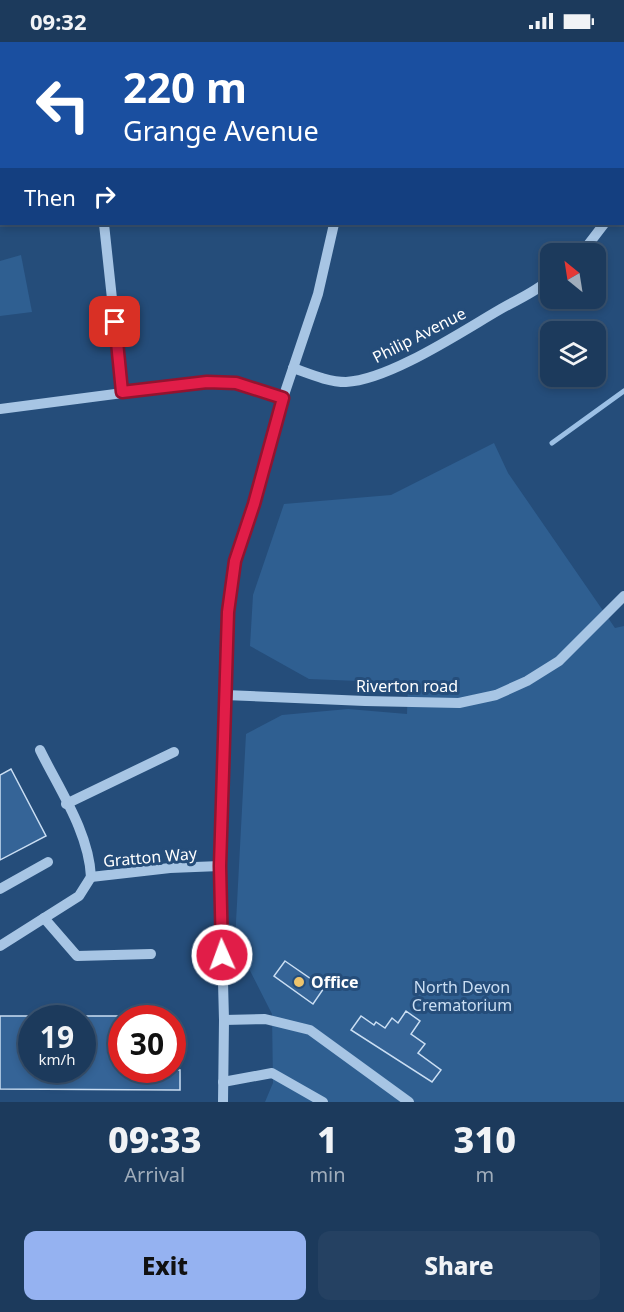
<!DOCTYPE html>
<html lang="en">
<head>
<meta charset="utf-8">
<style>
	body { margin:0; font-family:"Noto Sans",sans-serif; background:#254162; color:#f1f3f6; height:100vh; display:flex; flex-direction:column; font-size:22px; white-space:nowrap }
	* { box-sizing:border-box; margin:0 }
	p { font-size:20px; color:#a0adbb }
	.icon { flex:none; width:33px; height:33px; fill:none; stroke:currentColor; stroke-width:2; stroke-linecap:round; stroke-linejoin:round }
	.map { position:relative; height:1060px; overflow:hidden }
	.side { display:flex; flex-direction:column; background:#1c3a5c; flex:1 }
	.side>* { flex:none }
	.hud { position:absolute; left:0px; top:0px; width:624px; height:183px; box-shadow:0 3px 9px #0003,0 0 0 2px #3a5472; background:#1a4fa0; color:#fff; overflow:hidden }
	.needle { width:39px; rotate:330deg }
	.fabs { position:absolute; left:540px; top:201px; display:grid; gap:12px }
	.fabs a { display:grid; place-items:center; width:66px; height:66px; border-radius:12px; background:#1c3a5c; box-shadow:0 3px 9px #0003,0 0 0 2px #3a5472; font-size:30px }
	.speed { position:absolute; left:18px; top:963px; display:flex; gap:12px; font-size:30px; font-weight:700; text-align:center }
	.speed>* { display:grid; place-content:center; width:78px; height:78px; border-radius:50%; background:#1c3a5c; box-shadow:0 3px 9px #0003,0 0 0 2px #3a5472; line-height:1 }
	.speed small { font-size:15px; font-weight:400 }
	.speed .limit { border:9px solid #d22; background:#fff; color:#111 }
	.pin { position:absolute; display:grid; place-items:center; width:51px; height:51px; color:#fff; margin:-26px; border-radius:12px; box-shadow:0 3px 9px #0006 }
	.me { position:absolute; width:66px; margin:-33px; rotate:358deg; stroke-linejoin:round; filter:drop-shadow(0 0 4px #0008) }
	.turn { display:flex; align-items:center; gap:21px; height:126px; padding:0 24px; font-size:27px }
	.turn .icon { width:78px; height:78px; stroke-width:2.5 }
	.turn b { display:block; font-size:42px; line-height:51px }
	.then { display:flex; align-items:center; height:57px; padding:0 24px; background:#0003; gap:12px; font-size:22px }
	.eta { display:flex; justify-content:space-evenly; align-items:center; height:102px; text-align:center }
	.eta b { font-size:36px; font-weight:800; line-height:42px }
	.button { display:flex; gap:12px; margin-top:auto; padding:12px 24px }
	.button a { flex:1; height:69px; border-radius:12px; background:#95b2f1; color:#111; font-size:24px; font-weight:800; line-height:69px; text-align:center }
	.button a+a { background:#254162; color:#f1f3f6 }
	.status { display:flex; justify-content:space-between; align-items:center; height:42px; padding:0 30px; background:#1c3a5c; direction:ltr }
	.status svg { height:16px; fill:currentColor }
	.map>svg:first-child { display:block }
	.green { fill:#2f5f91 }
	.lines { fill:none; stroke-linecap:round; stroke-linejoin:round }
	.stream { stroke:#9cc0e5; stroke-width:5 }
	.building { fill:#356497; stroke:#cadef3; stroke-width:1.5 }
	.minor { stroke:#a7c5e4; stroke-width:10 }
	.route-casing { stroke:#92132f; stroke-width:15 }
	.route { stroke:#e11d48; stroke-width:10 }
	.poi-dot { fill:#eec46c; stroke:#254d7a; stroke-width:2 }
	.labels { text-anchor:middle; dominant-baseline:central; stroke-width:6; stroke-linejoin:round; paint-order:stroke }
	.street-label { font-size:16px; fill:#fff; stroke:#254d7a }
	.poi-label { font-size:16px; font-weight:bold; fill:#fff; stroke:#254d7a; text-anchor:start }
	.park-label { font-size:16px; fill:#cadef3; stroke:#254d7a }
</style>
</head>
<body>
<div class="status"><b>09:32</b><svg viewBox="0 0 49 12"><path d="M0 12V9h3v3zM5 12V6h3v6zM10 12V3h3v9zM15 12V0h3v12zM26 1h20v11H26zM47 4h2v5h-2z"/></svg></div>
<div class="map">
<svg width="624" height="1060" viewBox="0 0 624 1060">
	<rect width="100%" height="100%" fill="#254d7a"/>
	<g class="green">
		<path d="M21,213L32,270L0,274V219Z"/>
		<path d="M494,401L508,431L615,586L624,584V1060H265L273,1041L272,972L235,899L246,692L282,673L348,667L407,672L408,641L309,637L250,604L253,553L284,462L391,453Z"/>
	</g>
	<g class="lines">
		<path class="stream" d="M552,401L624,349"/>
	</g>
	<g class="building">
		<path d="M11,727L46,794L0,818V733Z"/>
		<path d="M285,919L324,946L313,962L274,934Z"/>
		<path d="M406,969L420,979L411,992L425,1002L418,1011L441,1028L432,1040L351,988L361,974L374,983L376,980L385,986L392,976L398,981Z"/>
		<path d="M0,974H32V1028H82V974H122V1028H180V1048L0,1047Z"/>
	</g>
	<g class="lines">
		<g class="minor">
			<path d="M310,0L311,2"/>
			<path d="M622,45L624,44"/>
			<path d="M0,123H2"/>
			<path d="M622,152L624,149"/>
			<path d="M622,171L624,172"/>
			<path d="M104,182L122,350"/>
			<path d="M581,212L604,182"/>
			<path d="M293,326C310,332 328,340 346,340C389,338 461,290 499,268C516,258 536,250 550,237"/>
			<path d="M0,367L207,340L236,341L283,356"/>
			<path d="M225,653L365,659L459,661L496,653L527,639L559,619L624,554"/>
			<path d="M40,708C59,747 89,790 91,835"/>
			<path d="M66,762L174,710"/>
			<path d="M91,835L170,826L220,824"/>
			<path d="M0,847L48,820"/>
			<path d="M44,876L77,914L151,912"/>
			<path d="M0,904L79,854L91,835"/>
			<path d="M224,978L265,977L310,988L409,1060"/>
			<path d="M223,1040L272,1031L323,1060"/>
			<path d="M223,1060L224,978L220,824L228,570L235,519L254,462L283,356L318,252L334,182"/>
		</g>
	</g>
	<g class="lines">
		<g class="route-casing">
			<path id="route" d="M115,280L122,350L207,340L236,341L283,356L254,462L235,519L228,570L220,824L222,913"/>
		</g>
		<use href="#route" class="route"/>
	</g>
	<circle class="poi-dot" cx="299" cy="940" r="6"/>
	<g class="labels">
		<g class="street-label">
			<text transform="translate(419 293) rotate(-27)">Philip Avenue</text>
			<text x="407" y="644">Riverton road</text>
			<text transform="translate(150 815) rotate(-5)">Gratton Way</text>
		</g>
		<g class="poi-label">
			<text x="311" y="940">Office</text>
		</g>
		<g class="park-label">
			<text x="462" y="945">North Devon<tspan x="462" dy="18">Crematorium</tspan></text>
		</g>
	</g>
</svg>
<div class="fabs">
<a><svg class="needle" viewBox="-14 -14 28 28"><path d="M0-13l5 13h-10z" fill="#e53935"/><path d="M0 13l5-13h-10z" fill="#a0adbb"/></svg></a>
<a><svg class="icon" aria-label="layers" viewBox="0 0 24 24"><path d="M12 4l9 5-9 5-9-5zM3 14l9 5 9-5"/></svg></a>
</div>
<div class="speed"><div>19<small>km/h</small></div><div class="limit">30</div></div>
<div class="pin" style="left:115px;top:280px;background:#d93025"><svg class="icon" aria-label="arrive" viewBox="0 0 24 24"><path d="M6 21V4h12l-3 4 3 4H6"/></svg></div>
<svg class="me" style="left:222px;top:913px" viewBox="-20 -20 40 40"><circle r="17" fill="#e11d48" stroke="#fff" stroke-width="3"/><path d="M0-11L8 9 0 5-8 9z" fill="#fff"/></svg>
<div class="hud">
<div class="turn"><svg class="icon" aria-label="left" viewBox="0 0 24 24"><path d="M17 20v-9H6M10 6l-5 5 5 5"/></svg><div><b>220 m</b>Grange Avenue</div></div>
<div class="then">Then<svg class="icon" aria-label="right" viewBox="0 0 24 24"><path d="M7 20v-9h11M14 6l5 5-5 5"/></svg></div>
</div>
</div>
<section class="side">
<div class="eta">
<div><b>09:33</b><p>Arrival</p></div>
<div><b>1</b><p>min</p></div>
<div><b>310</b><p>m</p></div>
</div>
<div class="button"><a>Exit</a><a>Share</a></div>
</section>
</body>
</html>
